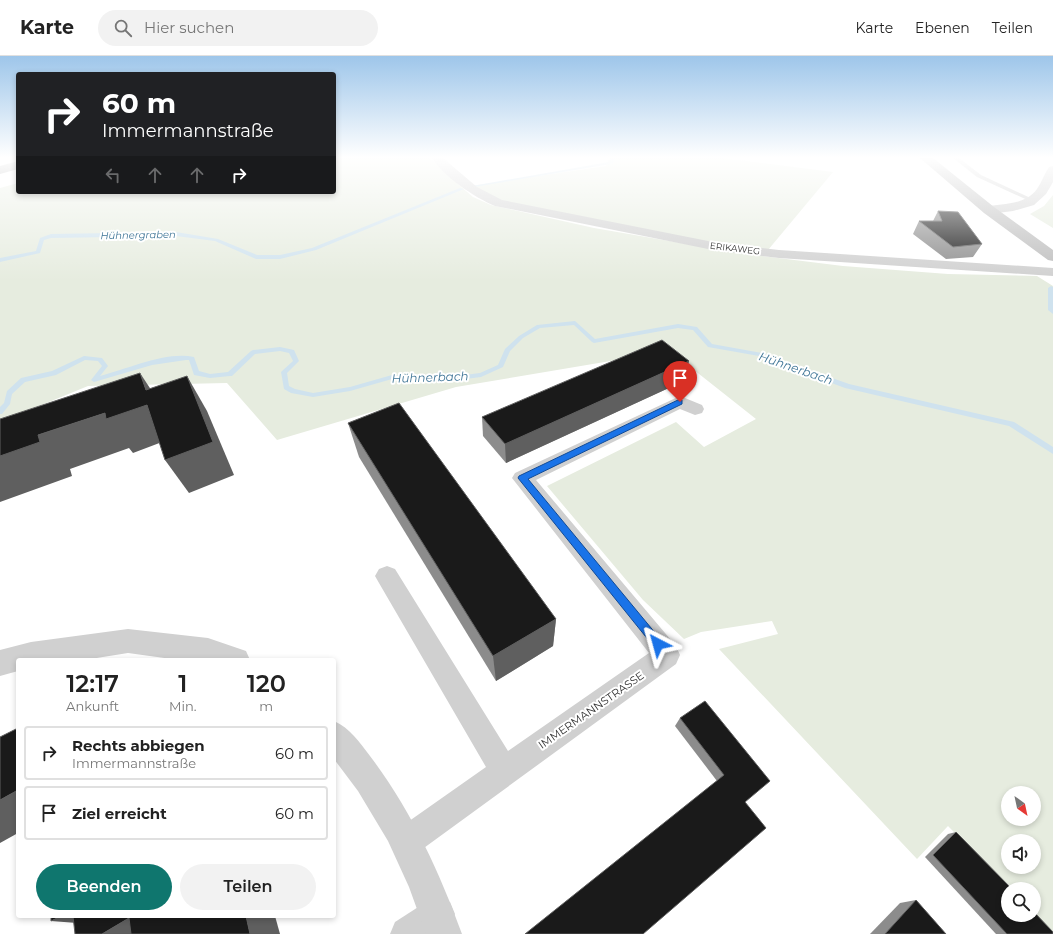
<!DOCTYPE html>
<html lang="de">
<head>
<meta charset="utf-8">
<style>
	body { margin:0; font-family:Montserrat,sans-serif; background:#f2f2f2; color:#222; height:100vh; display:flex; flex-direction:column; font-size:15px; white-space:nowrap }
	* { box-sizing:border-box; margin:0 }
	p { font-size:13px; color:#767676 }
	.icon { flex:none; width:22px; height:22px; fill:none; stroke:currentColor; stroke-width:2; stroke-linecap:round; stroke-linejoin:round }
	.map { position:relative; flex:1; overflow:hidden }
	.details { position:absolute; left:16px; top:602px; width:320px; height:260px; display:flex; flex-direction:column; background:#fff; border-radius:4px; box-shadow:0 2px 6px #0003 }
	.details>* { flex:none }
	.top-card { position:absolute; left:16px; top:16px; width:320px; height:122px; border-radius:4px; box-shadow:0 2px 6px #0003; background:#202124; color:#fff; overflow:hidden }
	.needle { width:26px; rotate:147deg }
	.tools { position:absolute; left:1001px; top:730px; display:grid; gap:8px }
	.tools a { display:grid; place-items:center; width:40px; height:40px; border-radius:50%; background:#fff; box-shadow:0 2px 6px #0003; font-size:20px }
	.pin { position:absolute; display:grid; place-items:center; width:34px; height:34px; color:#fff; margin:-41px -17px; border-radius:50% 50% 50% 0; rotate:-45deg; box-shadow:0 0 4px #0007 }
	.pin .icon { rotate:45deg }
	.me { position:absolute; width:44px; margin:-22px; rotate:321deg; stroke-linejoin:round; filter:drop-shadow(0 0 3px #0008) }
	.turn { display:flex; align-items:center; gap:14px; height:84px; padding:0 20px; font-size:18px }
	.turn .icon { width:52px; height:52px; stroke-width:2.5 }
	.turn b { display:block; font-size:28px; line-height:34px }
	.lanes { display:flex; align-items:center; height:38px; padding:0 20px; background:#0003; justify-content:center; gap:20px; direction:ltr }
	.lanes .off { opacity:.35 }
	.eta { display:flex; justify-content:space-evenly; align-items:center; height:68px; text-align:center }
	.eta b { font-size:24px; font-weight:600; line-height:28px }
	.action { display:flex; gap:8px; margin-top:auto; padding:8px 20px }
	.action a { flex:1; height:46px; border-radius:24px; background:#0f766e; color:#fff; font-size:16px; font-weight:600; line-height:46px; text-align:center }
	.action a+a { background:#f2f2f2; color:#222 }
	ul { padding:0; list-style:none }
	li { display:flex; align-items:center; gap:12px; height:54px; margin:0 8px 6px; padding:0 12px; border:2px solid #e0e0e0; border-radius:4px }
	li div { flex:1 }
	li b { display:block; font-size:15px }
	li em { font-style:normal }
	header { display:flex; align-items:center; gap:24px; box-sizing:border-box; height:56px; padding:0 20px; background:#fff; border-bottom:1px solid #e0e0e0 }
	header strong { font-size:19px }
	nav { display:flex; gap:22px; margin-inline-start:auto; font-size:14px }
	.search { width:280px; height:36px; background:#f2f2f2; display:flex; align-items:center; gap:10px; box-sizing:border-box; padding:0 14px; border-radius:22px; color:#767676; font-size:15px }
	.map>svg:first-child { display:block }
	.green { fill:#e6ecdf; fill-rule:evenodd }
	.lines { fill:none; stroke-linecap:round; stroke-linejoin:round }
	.stream { fill:#cfe2ee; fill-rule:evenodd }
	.service { fill:#d0d0d0; fill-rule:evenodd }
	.minor { fill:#d0d0d0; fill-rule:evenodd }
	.tertiary { fill:#d0d0d0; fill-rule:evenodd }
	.secondary { fill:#bdbdbd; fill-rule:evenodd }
	.motorway { fill:#9a9a9a; fill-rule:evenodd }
	.wall { fill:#8c8c8c }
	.shaded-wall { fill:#5f5f5f }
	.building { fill:#1a1a1a; stroke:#5f5f5f }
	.route { fill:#1a73e8; stroke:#114b97 }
	.labels { text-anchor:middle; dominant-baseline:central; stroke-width:4; stroke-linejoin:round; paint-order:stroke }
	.far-street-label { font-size:9px; fill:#333; stroke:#fff }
	.far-water-label { font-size:10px; font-style:italic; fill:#3f7597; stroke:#fff }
	.street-label { font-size:11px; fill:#333; stroke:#fff }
	.water-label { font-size:12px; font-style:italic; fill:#3f7597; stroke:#fff }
</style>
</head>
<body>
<header>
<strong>Karte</strong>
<div class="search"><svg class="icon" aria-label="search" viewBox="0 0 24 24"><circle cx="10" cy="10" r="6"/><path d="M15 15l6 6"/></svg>Hier suchen</div>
<nav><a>Karte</a><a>Ebenen</a><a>Teilen</a></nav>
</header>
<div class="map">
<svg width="1053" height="878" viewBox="0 0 1053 878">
	<rect width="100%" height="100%" fill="#fff"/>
	<g class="green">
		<path d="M334,102H430L459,129L473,141L491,149L594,172L739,197L843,210L948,218L1037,220L1053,230V877L1034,858V833H1010L948,770L917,803L719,593L778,578L772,565L701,576L684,583L643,544L547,430L676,366L704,391L756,363L670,295L456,331L277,384L227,327L88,330L0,366V132L18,127V136H334ZM1008,737H1034V763H1008ZM1008,785H1034V811H1008Z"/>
		<path d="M610,102H722L833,116L768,194L697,184L501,146L471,130L606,110Z"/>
		<path d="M1053,139V172L1030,158L1044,150Z"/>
	</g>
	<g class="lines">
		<g class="stream">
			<path d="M611,102H615L613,107L611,108L474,131L472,130L609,106Z"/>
			<path d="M460,132L464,133L316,194L280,203H256L215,185L176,180L51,182L44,184L40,197L0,206V202L36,195L40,182L51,178L176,176L218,183L257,199H280L312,192Z"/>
			<path d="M1051,230L1053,231V258L1048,254V232Z"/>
			<path d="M575,265L595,283L678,268L697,271L712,288L762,297L849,328L1014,366L1053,391V398L1009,370L845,332L759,300L708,291L693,274L678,272L594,287L592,286L574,269L540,272L523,282L510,295L503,311L481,321L450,325L392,323L350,335L313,341L291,337L284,333L281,316L293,305L289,297L280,295L255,298L232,320H230L210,322L194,319L189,304H186L152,309L94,326L91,324L102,310L98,305L85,304L56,319L25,326L12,338L10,348L2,358H0V351L4,347L7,335L21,322L52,315L84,300L102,302L108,310L100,320C128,313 166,295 194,301L199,315L210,318L228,316L251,295L253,294L280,291L294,294L299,305L287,317L289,330L295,333L313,337L350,331L392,319L450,321L480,317L498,309L505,293L519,280L537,269Z"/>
		</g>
		<path class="service" d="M953,102H959L981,119L1037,145L1032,146L977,121Z"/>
		<g class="minor">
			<path d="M432,102H443L477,131L502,144L713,186L779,194L1053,212V220L779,202L713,194L495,150C474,141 444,121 432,102Z"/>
			<path d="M1053,110V126L1046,138L1034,149L1013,155L989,158L985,157L983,154L985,151C1003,147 1024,150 1037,133C1042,126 1044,118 1049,111Z"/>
			<path d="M680,340L702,349L704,353L702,357L695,359L680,353L536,424L676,590L680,599L676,608L417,797L406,802L395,797L390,786L395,775L486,711L379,527L375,520L379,513L387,510L395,513L508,695L649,597L512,422L515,417Z"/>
			<path d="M438,841L450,846L455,858L450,870L437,878H390L395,866L426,846Z"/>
		</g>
		<g class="tertiary">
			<path d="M128,573L208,582L246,595L250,604H179L128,597L84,604H18V615L0,620V594L31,586Z"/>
			<path d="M334,665C350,672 360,687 370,700C411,754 439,815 462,878H426L409,831L388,785L358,735L334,703Z"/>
		</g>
		<path class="secondary" d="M920,102H933L994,151L1053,194V205L1048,204L984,157Z"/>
		<path class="motorway" d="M18,105V113L0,118V110Z"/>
	</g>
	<g class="wall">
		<path d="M938,155L982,188L973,201L946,203L913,178L919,165H933Z"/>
		<path d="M689,305L684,325L506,407L483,380L482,361Z"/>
		<path d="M348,367L556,563L553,590L496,625L359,401Z"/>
		<path d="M680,662L770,725H717L675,670Z"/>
		<path d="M956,776L1053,878H996L925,801L948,778Z"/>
		<path d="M916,844L946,878H870L900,847Z"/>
	</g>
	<g class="shaded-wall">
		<path d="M689,305L684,325L506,407L505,388Z"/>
		<path d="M140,317L163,352L146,334Z"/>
		<path d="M187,320L207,355L234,419L189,437L165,404Z"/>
		<path d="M147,349L170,383L133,397L129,392L70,413L72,420L0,446V400L38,379L105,357Z"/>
		<path d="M556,563L553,590L496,625L493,600Z"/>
		<path d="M18,734V777L0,787V744Z"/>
		<path d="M61,860H119L103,869L51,865Z"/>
		<path d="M246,860H275L280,878H250Z"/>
		<path d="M129,862L153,878H102Z"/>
	</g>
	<g class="building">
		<path d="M938,155L958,156L982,188L953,191L919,165H942Z"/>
		<path d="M662,284L689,305L505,388L482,361Z"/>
		<path d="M140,317L146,334L187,320L213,386L165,404L147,349L106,363L105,357L38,379L40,386L0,400V363Z"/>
		<path d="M399,347L556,563L493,600L348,367Z"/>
		<path d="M705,645L770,725L745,746L766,772L643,878H525L724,719L680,662Z"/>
		<path d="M18,672V734L0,744V681Z"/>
		<path d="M956,776L1012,833H1008V859H1034V856L1053,876V878H1007L933,799Z"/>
		<path d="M916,844L946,878H885Z"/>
		<path d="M51,860H61L51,865Z"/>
		<path d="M73,860H246L250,878H131L129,862L102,878H75Z"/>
	</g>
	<linearGradient id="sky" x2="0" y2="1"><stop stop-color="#9ec6ea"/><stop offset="0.45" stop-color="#fff"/><stop offset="1" stop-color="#fff" stop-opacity="0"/></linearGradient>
	<rect width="1053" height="225" fill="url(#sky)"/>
	<path class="route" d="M680,343L682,344V348L528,423L661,584L663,588L661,591L658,593L654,591L518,422L519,420Z"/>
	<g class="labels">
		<g class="far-street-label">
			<text transform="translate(735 192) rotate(7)">ERIKAWEG</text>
		</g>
		<g class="far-water-label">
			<text transform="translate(138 179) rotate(-1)">Hühnergraben</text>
		</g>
		<g class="street-label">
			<text transform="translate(591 654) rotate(-35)">IMMERMANNSTRASSE</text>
		</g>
		<g class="water-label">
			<text transform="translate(796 312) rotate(19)">Hühnerbach</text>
			<text transform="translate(430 321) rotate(-2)">Hühnerbach</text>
		</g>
	</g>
</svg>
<div class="tools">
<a><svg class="needle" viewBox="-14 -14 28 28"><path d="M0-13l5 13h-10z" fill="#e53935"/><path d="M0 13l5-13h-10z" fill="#767676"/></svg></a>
<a><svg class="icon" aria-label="sound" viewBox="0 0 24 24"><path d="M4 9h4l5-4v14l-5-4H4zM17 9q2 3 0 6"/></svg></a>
<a><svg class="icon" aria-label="search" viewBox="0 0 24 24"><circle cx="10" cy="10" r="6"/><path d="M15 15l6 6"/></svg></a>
</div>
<div class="pin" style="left:680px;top:346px;background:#d93025"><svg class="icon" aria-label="arrive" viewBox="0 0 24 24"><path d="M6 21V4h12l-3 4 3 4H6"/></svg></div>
<svg class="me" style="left:658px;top:588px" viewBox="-20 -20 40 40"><path d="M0-17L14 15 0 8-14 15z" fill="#1a73e8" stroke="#fff" stroke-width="4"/></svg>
<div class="top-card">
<div class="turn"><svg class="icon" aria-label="right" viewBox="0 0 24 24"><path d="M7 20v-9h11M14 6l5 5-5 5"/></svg><div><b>60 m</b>Immermannstraße</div></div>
<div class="lanes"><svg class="icon off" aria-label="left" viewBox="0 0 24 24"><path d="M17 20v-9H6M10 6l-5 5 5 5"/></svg><svg class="icon off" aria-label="ahead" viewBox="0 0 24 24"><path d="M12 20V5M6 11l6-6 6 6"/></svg><svg class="icon off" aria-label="ahead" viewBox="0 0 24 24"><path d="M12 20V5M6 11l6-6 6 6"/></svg><svg class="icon" aria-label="right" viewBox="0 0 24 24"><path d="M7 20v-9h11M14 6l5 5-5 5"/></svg></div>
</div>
<section class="details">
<div class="eta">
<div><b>12:17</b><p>Ankunft</p></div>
<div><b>1</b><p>Min.</p></div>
<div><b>120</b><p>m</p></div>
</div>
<ul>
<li><svg class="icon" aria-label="right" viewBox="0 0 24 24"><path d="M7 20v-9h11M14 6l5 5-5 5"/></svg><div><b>Rechts abbiegen</b><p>Immermannstraße</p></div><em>60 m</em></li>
<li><svg class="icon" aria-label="arrive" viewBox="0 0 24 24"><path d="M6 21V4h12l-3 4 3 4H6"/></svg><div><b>Ziel erreicht</b></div><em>60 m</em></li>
</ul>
<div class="action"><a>Beenden</a><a>Teilen</a></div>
</section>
</div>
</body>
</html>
